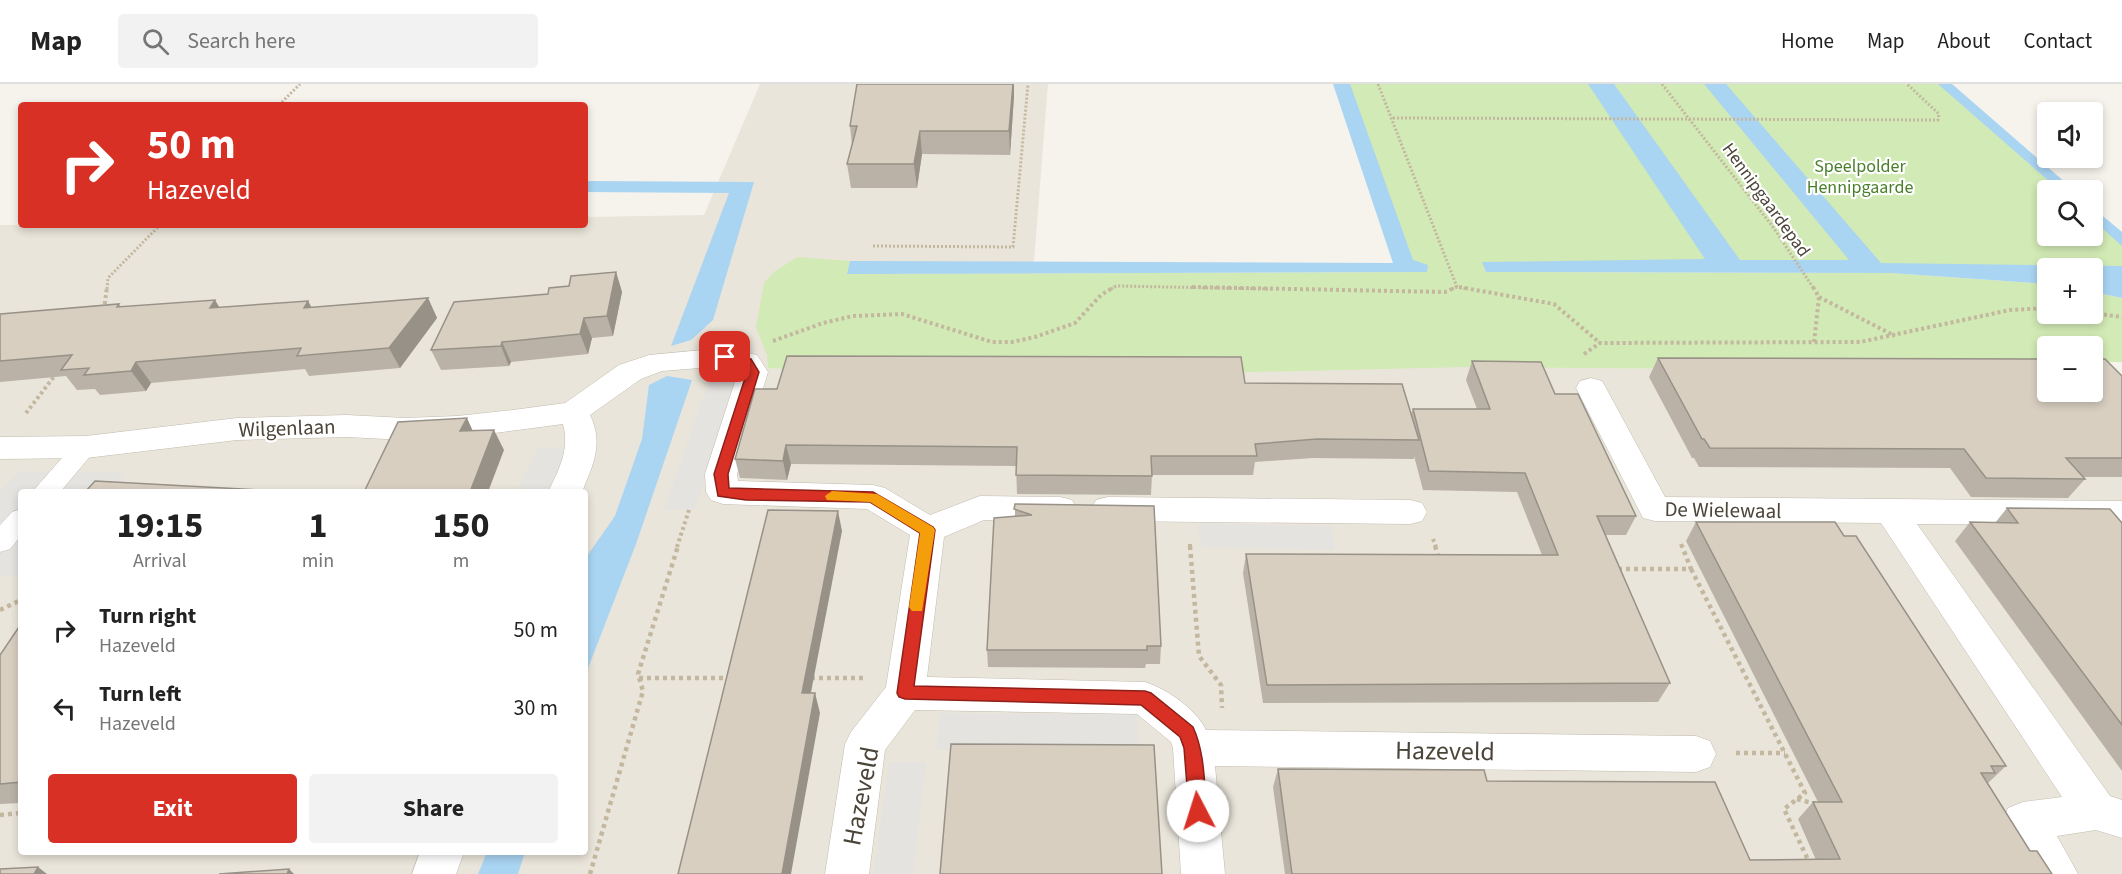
<!DOCTYPE html>
<html lang="en">
<head>
<meta charset="utf-8">
<style>
	body { margin:0; font-family:"Source Sans 3",sans-serif; background:#f2f2f2; color:#222; height:100vh; display:flex; flex-direction:column; font-size:22px; white-space:nowrap }
	* { box-sizing:border-box; margin:0 }
	p { font-size:20px; color:#767676 }
	.icon { flex:none; width:33px; height:33px; fill:none; stroke:currentColor; stroke-width:2; stroke-linecap:round; stroke-linejoin:round }
	.map { position:relative; flex:1; overflow:hidden }
	.sheet { position:absolute; left:18px; top:405px; width:570px; height:366px; display:flex; flex-direction:column; background:#fff; border-radius:6px; box-shadow:0 3px 9px #0003 }
	.sheet>* { flex:none }
	.hud { position:absolute; left:18px; top:18px; width:570px; height:126px; border-radius:6px; box-shadow:0 3px 9px #0003; background:#d93025; color:#fff; overflow:hidden }
	.tools { position:absolute; left:2037px; top:18px; display:grid; gap:12px }
	.tools a { display:grid; place-items:center; width:66px; height:66px; border-radius:6px; background:#fff; box-shadow:0 3px 9px #0003; font-size:30px }
	.pin { position:absolute; display:grid; place-items:center; width:51px; height:51px; color:#fff; margin:-26px; border-radius:12px; box-shadow:0 3px 9px #0006 }
	.me { position:absolute; width:66px; margin:-33px; rotate:355deg; stroke-linejoin:round; filter:drop-shadow(0 0 4px #0008) }
	.turn { display:flex; align-items:center; gap:21px; height:126px; padding:0 30px; font-size:27px }
	.turn .icon { width:78px; height:78px; stroke-width:2.5 }
	.turn b { display:block; font-size:42px; line-height:51px }
	.eta { display:flex; justify-content:space-evenly; align-items:center; height:102px; text-align:center }
	.eta b { font-size:36px; font-weight:700; line-height:42px }
	.primary-button { display:flex; gap:12px; margin-top:auto; padding:12px 30px }
	.primary-button a { flex:1; height:69px; border-radius:6px; background:#d93025; color:#fff; font-size:24px; font-weight:700; line-height:69px; text-align:center }
	.primary-button a+a { background:#f2f2f2; color:#222 }
	ul { padding:0; list-style:none }
	li { display:flex; align-items:center; gap:18px; height:78px; padding:0 30px }
	li div { flex:1 }
	li b { display:block; font-size:22px }
	li em { font-style:normal }
	header { display:flex; align-items:center; gap:36px; box-sizing:border-box; height:84px; padding:0 30px; background:#fff; border-bottom:2px solid #e0e0e0 }
	header strong { font-size:28px }
	nav { display:flex; gap:33px; margin-inline-start:auto; font-size:21px }
	.search { width:420px; height:54px; background:#f2f2f2; display:flex; align-items:center; gap:15px; box-sizing:border-box; padding:0 21px; border-radius:6px; color:#767676; font-size:22px }
	.map>svg:first-child { display:block }
	.residential { fill:#eae5da; fill-rule:evenodd }
	.green { fill:#d2eab5 }
	.parking { fill:#e5e3e0 }
	.water { fill:#a9d4f2 }
	.lines { fill:none; stroke-linecap:round; stroke-linejoin:round }
	.service-casing { stroke:#c2bbae; stroke-width:1 }
	.minor-casing { stroke:#c2bbae; stroke-width:1 }
	.path-far2 { stroke:#c4b79f; stroke-width:3; stroke-dasharray:2 2; stroke-linecap:butt }
	.path-far1 { stroke:#c4b79f; stroke-width:4; stroke-dasharray:3 3; stroke-linecap:butt }
	.path { stroke:#c4b79f; stroke-width:4.5; stroke-dasharray:4 4; stroke-linecap:butt }
	.service { fill:#fff; fill-rule:evenodd }
	.minor { fill:#fff; fill-rule:evenodd }
	.wall { fill:#bab2a6 }
	.shaded-wall { fill:#979187 }
	.building { fill:#d8cfc1; stroke:#979187; stroke-width:1.5 }
	.route { fill:#d93025; stroke:#8d1f18; stroke-width:1.5 }
	.slow { fill:#f59e0b }
	.labels { text-anchor:middle; dominant-baseline:central; stroke-width:4.5; stroke-linejoin:round; paint-order:stroke }
	.far-park-label { font-size:18px; fill:#4a7f2a; stroke:#fff }
	.far-street-label { font-size:18px; fill:#4b4439; stroke:#fff }
	.street-label { font-size:21px; fill:#4b4439; stroke:#fff }
	.near-street-label { font-size:26px; fill:#4b4439; stroke:#fff }
</style>
</head>
<body>
<header>
<strong>Map</strong>
<div class="search"><svg class="icon" aria-label="search" viewBox="0 0 24 24"><circle cx="10" cy="10" r="6"/><path d="M15 15l6 6"/></svg>Search here</div>
<nav><a>Home</a><a>Map</a><a>About</a><a>Contact</a></nav>
</header>
<div class="map">
<svg width="2122" height="790" viewBox="0 0 2122 790">
	<rect width="100%" height="100%" fill="#f6f3ec"/>
	<path class="residential" d="M760,0H1048L1026,278L2047,289L2048,308H2092L2093,290H2122V790H0V141H585V133L704,131ZM21,408H585V768H21Z"/>
	<path class="green" d="M1340,0H1947L2069,106H2048V152H2092L2093,127L2122,153V187L2092,184H1484L1486,188L1891,189L2047,200L2048,230H2092L2093,208L2122,214V278H2093L2092,262H2048L2047,288L1465,283L1004,294L768,284L767,271L756,243L764,199L774,188L797,173L850,177L847,190L1427,188V183H1402Z"/>
	<g class="parking">
		<path d="M712,288H739L695,426H664Z"/>
		<path d="M569,363L547,408H517L538,364Z"/>
		<path d="M20,387L125,389L109,408H21V492H0V408Z"/>
		<path d="M1198,439L1331,442L1335,466L1200,463Z"/>
		<path d="M940,629L1137,630L1138,663L936,666Z"/>
		<path d="M889,678H926L913,790H873Z"/>
	</g>
	<g class="water">
		<path d="M1333,0H1350L1413,176L1428,181L1427,188L847,190L850,177L1393,179Z"/>
		<path d="M1588,0H1614L1740,176H1849L1704,0H1726L1881,179L2122,182V214L2093,208L2092,184H2048L2047,200L1891,189L1486,188L1482,178L1705,175Z"/>
		<path d="M1938,0H1952L2074,106H2059Z"/>
		<path d="M585,97L754,98L713,236L691,256L671,262L729,109L585,108Z"/>
		<path d="M2092,123L2122,148V162L2093,136Z"/>
		<path d="M667,292L692,296L636,460L585,592V475L615,432L642,355L649,301Z"/>
		<path d="M487,768H525L518,790H478Z"/>
	</g>
	<g class="lines">
		<g class="service-casing">
			<g id="service">
				<path d="M86,354L95,357L98,363L60,408H32L77,357Z"/>
				<path d="M21,425V452L10,465L0,468V441L12,428Z"/>
			</g>
		</g>
		<g class="minor-casing">
			<g id="minor">
				<path d="M725,264L757,271L768,288L737,390L738,397L873,401L885,404L930,431L980,412L1060,413L1072,416L1077,425L1072,434L1060,437L984,436L944,453L927,593L1145,598C1167,605 1196,625 1206,646L1696,652L1710,657L1716,670L1710,683L1696,688L1215,682L1225,790H1181L1173,664L1171,658L1137,630L915,626L885,666L869,790H825L845,660L851,648L886,603L910,451L867,425L723,420L711,416L706,408L705,390L738,288L736,285L725,282L662,287L641,295L590,331C604,360 593,381 582,408H548C559,385 570,366 563,340L457,354L405,356L347,353L237,356L86,374L0,375V353L86,352L237,334L347,331L405,334L457,332L513,326L565,319L619,281L649,271Z"/>
				<path d="M1591,294L1602,297L1606,304L1665,413L2122,417V441L1917,440L2110,712L2122,716V754L2096,746L2057,752L2078,790H2031L2002,738L2008,724L2023,718L2062,713L1881,439L1655,437L1643,434L1576,304L1580,297Z"/>
				<path d="M1108,413L1410,416L1422,419L1427,428L1422,437L1410,440L1108,437L1096,434L1091,425L1096,416Z"/>
				<path d="M420,768H464L456,790H412Z"/>
			</g>
		</g>
		<g class="path-far2">
			<path d="M1378,0L1457,203"/>
			<path d="M1662,0L1773,143L1814,205"/>
			<path d="M279,21L300,0"/>
			<path d="M1393,34L1938,36L1939,30L1907,0"/>
			<path d="M873,162L1013,163L1028,0"/>
			<path d="M107,205L108,194L160,141"/>
			<path d="M1111,205L1116,202L1274,205"/>
			<path d="M1452,205L1457,203L1468,205"/>
		</g>
		<g class="path-far1">
			<path d="M1192,203L1445,208L1456,203"/>
			<path d="M1459,203L1554,220L1600,259"/>
			<path d="M1813,203L1819,213L1814,259"/>
			<path d="M1819,213L1895,252"/>
			<path d="M104,226L107,203"/>
			<path d="M2092,229L2122,233"/>
			<path d="M773,257L823,239L853,232L902,230L992,258H1012L1035,253L1075,239L1101,211L1114,203"/>
			<path d="M1584,270L1600,259L1860,258L2010,226L2048,224"/>
			<path d="M26,329L56,290"/>
			<path d="M1433,455L1436,463"/>
			<path d="M1190,460V463"/>
			<path d="M1681,460L1682,463"/>
			<path d="M677,463L689,426"/>
		</g>
		<g class="path">
			<path d="M1190,462L1199,572L1221,601L1222,624"/>
			<path d="M1435,462L1439,474"/>
			<path d="M1618,485H1691L1682,462"/>
			<path d="M1691,485L1805,709L1784,725L1810,780"/>
			<path d="M0,526L21,516"/>
			<path d="M639,594H729"/>
			<path d="M811,594H864"/>
			<path d="M1736,669H1785"/>
			<path d="M1797,715L1816,720"/>
			<path d="M0,731L21,729"/>
			<path d="M590,790L643,607L638,590L678,462"/>
		</g>
		<use href="#service" class="service"/>
		<use href="#minor" class="minor"/>
	</g>
	<g class="wall">
		<path d="M857,0H1014V12L1010,71L922,70L917,104H851L847,80L852,61L850,42Z"/>
		<path d="M616,188L622,208L613,252L592,254L588,270L511,278L509,282L441,286L431,266L548,210L569,202Z"/>
		<path d="M428,214L437,234L400,284L309,292L305,285L151,299L146,307L100,311L95,305L77,306L66,292L0,298V230L119,220L121,223L220,224L308,217L311,223Z"/>
		<path d="M1658,274L2122,292V393H2083L2085,395L2068,414L1971,413L1950,384L1699,383L1694,374H1692L1649,293Z"/>
		<path d="M1472,277L1555,310L1636,432L1626,451H1606L1670,599L1658,618L1263,619L1243,489L1246,470L1542,471L1517,408L1423,406L1414,372V375L1313,374L1255,378L1253,391H1152L1151,411L1017,410L1016,382L791,380L787,396L740,394L735,375L755,305L1245,299L1411,330L1413,325H1477L1466,296Z"/>
		<path d="M1015,420L1154,422L1161,562L1160,580H1146L1145,584L988,583L987,566L1015,432Z"/>
		<path d="M2007,424L2122,439V687L1955,457L1970,438L1995,439Z"/>
		<path d="M1696,438L1844,452L2006,682L1988,699L2030,767L2052,790H1285L1273,703L1278,685L1487,697L1750,776H1816L1798,735L1813,718H1818L1686,457Z"/>
		<path d="M21,540V719L0,720V571Z"/>
	</g>
	<g class="shaded-wall">
		<path d="M1013,0H1014V12L1010,71L1009,47Z"/>
		<path d="M920,47L922,70L917,104L914,80Z"/>
		<path d="M616,188L622,208L613,252L607,232Z"/>
		<path d="M428,214L437,234L400,284L389,264Z"/>
		<path d="M215,216L227,236L210,224Z"/>
		<path d="M308,217L319,237L304,224Z"/>
		<path d="M584,234L592,254L588,270L580,250Z"/>
		<path d="M502,258L511,278L509,282L501,262Z"/>
		<path d="M136,278L151,299L146,307L131,287Z"/>
		<path d="M467,334L476,354L460,347Z"/>
		<path d="M494,346L504,366L488,408H470Z"/>
		<path d="M786,361L791,380L787,396L783,377Z"/>
		<path d="M838,427L842,447L807,629L802,609Z"/>
		<path d="M815,609L820,629L791,790H782Z"/>
		<path d="M38,783L47,790H34Z"/>
		<path d="M289,785L294,790H287Z"/>
	</g>
	<g class="building">
		<path d="M857,0H1013L1009,47H920L914,80H847L857,42H850Z"/>
		<path d="M616,188L607,232L584,234L580,250L502,258L501,262L431,266L454,218L548,210L549,204L569,202L571,192Z"/>
		<path d="M428,214L389,264L297,272L301,264L136,278L131,287L84,291L89,284L61,286L72,271L0,277V230L119,220L117,223L215,216L210,224L308,217L304,224Z"/>
		<path d="M787,272L1241,273L1245,299L1402,300L1419,356L1317,355L1255,360L1257,372H1151L1152,392L1016,391L1017,363L786,361L783,377L735,375L755,305H777Z"/>
		<path d="M1658,274L2048,275V308H2092V275H2105L2122,292V374H2066L2085,395L1986,394L1964,365L1710,364L1704,355H1702Z"/>
		<path d="M1472,277L1541,278L1555,310H1578L1636,432H1597L1670,599L1267,601L1246,470L1558,471L1525,389L1429,387L1413,325H1490Z"/>
		<path d="M467,334L460,347L494,346L470,408H364L398,338Z"/>
		<path d="M95,397L279,407L278,408H85Z"/>
		<path d="M1015,420L1154,422L1161,562H1147V566H987L994,434L1032,431L1014,425Z"/>
		<path d="M2007,424L2110,425L2122,439V641L1970,438L2018,439Z"/>
		<path d="M768,426L838,427L802,609H815L782,790H678Z"/>
		<path d="M1696,438H1835L1844,452H1856L2006,682H1991L1995,689H1981L2030,767H2037L2052,790H1292L1278,685L1484,686L1487,697L1715,698L1750,776L1840,775L1813,718H1842Z"/>
		<path d="M21,540V698L0,700V571Z"/>
		<path d="M951,660L1154,661L1162,790H940Z"/>
		<path d="M38,783L34,790H0V785Z"/>
		<path d="M289,785L287,790H219Z"/>
	</g>
	<path class="route" d="M725,269L751,275L759,288L728,390L729,404L873,408L933,443L935,446L914,602L1145,607L1151,609L1193,643C1205,669 1204,699 1207,727L1204,733L1198,735L1192,733L1189,727L1184,664L1180,653L1141,621L905,615L899,613L897,609L920,449L870,418L746,416L718,412L714,390L747,288L742,281L721,276L719,273Z"/>
	<path class="slow" d="M832,407L877,410L933,443L935,446L922,527H912L909,523L920,449L870,418L827,416L825,412Z"/>
	<g class="labels">
		<g class="far-park-label">
			<text x="1860" y="82">Speelpolder<tspan x="1860" dy="21">Hennipgaarde</tspan></text>
		</g>
		<g class="far-street-label">
			<text transform="translate(1766 116) rotate(54)">Hennipgaardepad</text>
		</g>
		<g class="street-label">
			<text transform="translate(287 344) rotate(-2)">Wilgenlaan</text>
			<text transform="translate(1723 426) rotate(1)">De Wielewaal</text>
		</g>
		<g class="near-street-label">
			<text transform="translate(1445 667) rotate(1)">Hazeveld</text>
			<text transform="translate(861 712) rotate(-79)">Hazeveld</text>
		</g>
	</g>
</svg>
<div class="tools">
<a><svg class="icon" aria-label="sound" viewBox="0 0 24 24"><path d="M4 9h4l5-4v14l-5-4H4zM17 9q2 3 0 6"/></svg></a>
<a><svg class="icon" aria-label="search" viewBox="0 0 24 24"><circle cx="10" cy="10" r="6"/><path d="M15 15l6 6"/></svg></a>
<a>+</a>
<a>−</a>
</div>
<div class="pin" style="left:725px;top:273px;background:#d93025"><svg class="icon" aria-label="arrive" viewBox="0 0 24 24"><path d="M6 21V4h12l-3 4 3 4H6"/></svg></div>
<svg class="me" style="left:1198px;top:727px" viewBox="-20 -20 40 40"><circle r="19" fill="#fff"/><path d="M0-13L10 11 0 6-10 11z" fill="#d93025"/></svg>
<div class="hud">
<div class="turn"><svg class="icon" aria-label="right" viewBox="0 0 24 24"><path d="M7 20v-9h11M14 6l5 5-5 5"/></svg><div><b>50 m</b>Hazeveld</div></div>
</div>
<section class="sheet">
<div class="eta">
<div><b>19:15</b><p>Arrival</p></div>
<div><b>1</b><p>min</p></div>
<div><b>150</b><p>m</p></div>
</div>
<ul>
<li><svg class="icon" aria-label="right" viewBox="0 0 24 24"><path d="M7 20v-9h11M14 6l5 5-5 5"/></svg><div><b>Turn right</b><p>Hazeveld</p></div><em>50 m</em></li>
<li><svg class="icon" aria-label="left" viewBox="0 0 24 24"><path d="M17 20v-9H6M10 6l-5 5 5 5"/></svg><div><b>Turn left</b><p>Hazeveld</p></div><em>30 m</em></li>
</ul>
<div class="primary-button"><a>Exit</a><a>Share</a></div>
</section>
</div>
</body>
</html>
